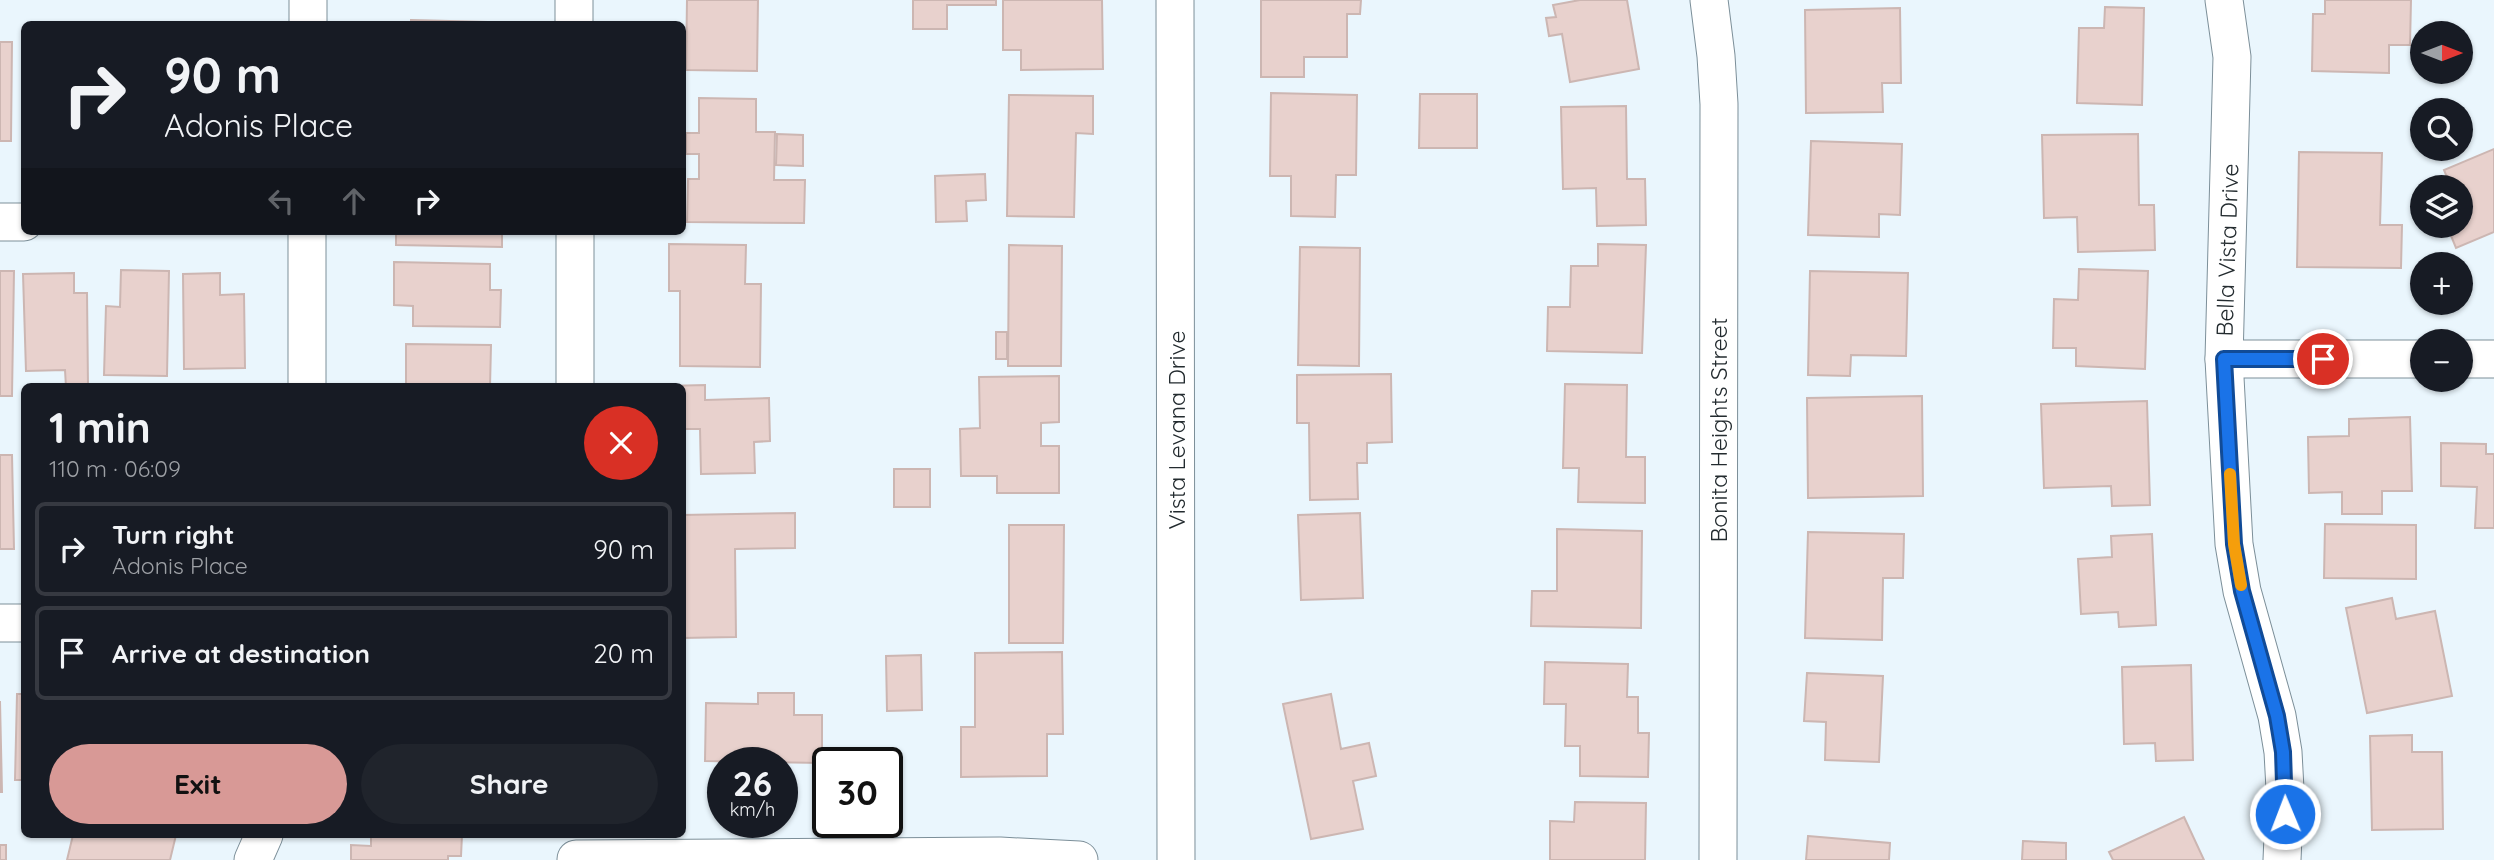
<!DOCTYPE html>
<html lang="en">
<head>
<meta charset="utf-8">
<style>
	body { margin:0; font-family:Quicksand,sans-serif; background:#20242c; color:#f1f3f6; height:100vh; display:flex; flex-direction:column; font-size:26px; white-space:nowrap }
	* { box-sizing:border-box; margin:0 }
	p { font-size:23px; color:#9ea1a6 }
	.icon { flex:none; width:38px; height:38px; fill:none; stroke:currentColor; stroke-width:2; stroke-linecap:round; stroke-linejoin:round }
	.map { position:relative; flex:1; overflow:hidden }
	.drawer { position:absolute; left:21px; top:383px; width:665px; height:455px; display:flex; flex-direction:column; background:#171b24; border-radius:10px; box-shadow:0 2px 5px #0004 }
	.drawer>* { flex:none }
	.top-card { position:absolute; left:21px; top:21px; width:665px; height:214px; border-radius:10px; box-shadow:0 2px 5px #0004; background:#171b24; color:#f1f3f6; overflow:hidden }
	.needle { width:46px; rotate:90deg }
	.buttons { position:absolute; left:2410px; top:21px; display:grid; gap:14px }
	.buttons a { display:grid; place-items:center; width:63px; height:63px; border-radius:50%; background:#171b24; box-shadow:0 2px 5px #0004; font-size:35px }
	.speed { position:absolute; left:707px; top:747px; display:flex; gap:14px; font-size:35px; font-weight:700; text-align:center }
	.speed>* { display:grid; place-content:center; width:91px; height:91px; border-radius:50%; background:#171b24; box-shadow:0 2px 5px #0004; line-height:1 }
	.speed small { font-size:18px; font-weight:400 }
	.speed .limit { border:4px solid #111; border-radius:10px; background:#fff; color:#111 }
	.pin { position:absolute; display:grid; place-items:center; width:60px; height:60px; color:#fff; margin:-30px; border:4px solid #fff; border-radius:50%; box-shadow:0 2px 7px #0007 }
	.me { position:absolute; width:77px; margin:-38px; rotate:359deg; stroke-linejoin:round; filter:drop-shadow(0 0 5px #0008) }
	.turn { display:flex; align-items:center; gap:24px; height:147px; padding:0 28px; font-size:32px }
	.turn .icon { width:91px; height:91px; stroke-width:2.5 }
	.turn b { display:block; font-size:49px; line-height:60px }
	.lanes { display:flex; align-items:center; height:66px; padding:0 28px; background:#0003; justify-content:center; gap:35px; direction:ltr }
	.lanes .off { opacity:.35 }
	.round { display:grid; place-items:center; flex:none; width:74px; height:74px; border-radius:37px; background:#20242c }
	.head { display:flex; align-items:center; justify-content:space-between; height:119px; padding:0 28px }
	h1 { font-size:42px; font-weight:800; line-height:52px }
	.action { display:flex; gap:14px; margin-top:auto; padding:14px 28px }
	.action a { flex:1; height:80px; border-radius:42px; background:#d89996; color:#111; font-size:28px; font-weight:800; line-height:80px; text-align:center }
	.action a+a { background:#20242c; color:#f1f3f6 }
	ul { padding:0; list-style:none }
	li { display:flex; align-items:center; gap:21px; height:94px; margin:0 14px 10px; padding:0 14px; border:4px solid #363941; border-radius:10px }
	li div { flex:1 }
	li b { display:block; font-size:26px }
	li em { font-style:normal }
	.map>svg:first-child { display:block }
	.building { fill:#e8d1cd; stroke:#ccb6b2; stroke-width:2 }
	.lines { fill:none; stroke-linecap:round; stroke-linejoin:round }
	.minor-casing { stroke:#7c8f99; stroke-width:39 }
	.minor { stroke:#fff; stroke-width:37 }
	.route-casing { stroke:#114b97; stroke-width:18 }
	.route { stroke:#1a73e8; stroke-width:12 }
	.slow { stroke:#f59e0b; stroke-width:12 }
	.labels { text-anchor:middle; dominant-baseline:central; stroke-width:6; stroke-linejoin:round; paint-order:stroke }
	.street-label { font-size:23px; fill:#232b2f; stroke:#fff }
</style>
</head>
<body>
<div class="map">
<svg width="2494" height="860" viewBox="0 0 2494 860">
	<rect width="100%" height="100%" fill="#eaf6fd"/>
	<g class="building">
		<path d="M687,0H758L757,71L686,70Z"/>
		<path d="M913,0H996V5H947V29H913Z"/>
		<path d="M1003,0H1102L1103,69L1021,70V50H1003Z"/>
		<path d="M1261,0H1361L1360,14H1347V57H1304V77H1261Z"/>
		<path d="M1580,0H1627L1639,69L1570,82L1562,34L1549,36L1546,18L1556,17L1553,5Z"/>
		<path d="M2325,0H2411L2410,45H2389V73L2312,71L2313,14H2325Z"/>
		<path d="M2105,7L2144,8L2142,105L2077,103L2079,28H2104Z"/>
		<path d="M1900,8L1901,83H1882L1883,112L1806,113L1805,10Z"/>
		<path d="M411,20L487,22V24H411Z"/>
		<path d="M0,42H12L11,141H0Z"/>
		<path d="M1271,93L1357,95L1356,175H1336L1335,217L1291,216V176H1270Z"/>
		<path d="M1420,94H1477V148H1419Z"/>
		<path d="M1009,95L1093,96V134L1076,133L1074,217L1007,216Z"/>
		<path d="M699,98L756,99V132H775L774,180H805L804,223L687,222L688,179H699V154H686V133H699Z"/>
		<path d="M1626,106L1627,179H1645L1646,225L1597,226L1596,188L1563,189L1561,107Z"/>
		<path d="M777,134L803,135V166L776,165Z"/>
		<path d="M2138,134L2139,205H2154L2155,250L2078,252L2077,217L2044,218L2042,135Z"/>
		<path d="M1811,141L1902,144L1900,215L1879,214V237L1808,235Z"/>
		<path d="M2494,149V232L2456,248L2447,226H2460V187H2451L2444,170Z"/>
		<path d="M2299,152L2382,153L2380,225H2402L2401,268L2297,267Z"/>
		<path d="M985,174L986,200L966,201L967,221L936,222L935,176Z"/>
		<path d="M396,231H502V247L396,245Z"/>
		<path d="M669,244L746,245L745,284H761L760,367L680,366V291H669Z"/>
		<path d="M1598,244L1646,245L1642,353L1547,351L1548,307H1570L1571,266H1598Z"/>
		<path d="M1009,245L1062,246L1061,366H1008Z"/>
		<path d="M1300,247L1360,248L1359,366L1298,365Z"/>
		<path d="M394,262L490,264V290H501L500,327L413,326V306L394,305Z"/>
		<path d="M2079,269L2148,271L2145,369L2076,366V348H2053L2054,299L2078,300Z"/>
		<path d="M121,270L169,271L167,376L104,375L106,306L120,307Z"/>
		<path d="M0,271H14L12,396H0Z"/>
		<path d="M1810,271L1908,273L1906,356L1851,355L1850,376L1808,375Z"/>
		<path d="M74,273V293H87L88,387H66L65,370L26,371L23,274Z"/>
		<path d="M220,273V295L244,294L245,368L184,369L183,274Z"/>
		<rect x="996" y="332" width="11" height="27"/>
		<path d="M406,344L491,345L490,387H406Z"/>
		<path d="M1391,374L1392,442L1367,443V463H1357L1358,499L1310,500L1309,423H1297V375Z"/>
		<path d="M1059,376V422L1041,423V446H1059V493H997V476H961L960,429L980,428L979,377Z"/>
		<path d="M1565,384L1627,385L1626,457H1645V503L1578,502L1579,468H1563Z"/>
		<path d="M705,385V400L769,398L770,441L754,442L755,473L701,474L700,429H682V387L665,386Z"/>
		<path d="M1922,396L1923,496L1808,498L1807,398Z"/>
		<path d="M2147,401L2150,505L2112,506L2111,486L2044,488L2041,404Z"/>
		<path d="M2410,417L2412,491H2382V514H2342V492L2309,493L2308,437L2349,436V419Z"/>
		<path d="M2441,443L2486,444V454H2494V528H2475L2477,487L2441,486Z"/>
		<path d="M0,455H12L14,549H0Z"/>
		<rect x="894" y="469" width="36" height="38"/>
		<path d="M795,513V548L735,549L736,637L682,638V515Z"/>
		<path d="M1360,513L1363,598L1301,600L1298,515Z"/>
		<path d="M2325,524L2416,525V579L2324,578Z"/>
		<path d="M1009,525H1064L1063,643H1009Z"/>
		<path d="M1557,529L1642,531L1641,628L1531,626L1532,591H1557Z"/>
		<path d="M1808,532L1904,534L1903,578H1883L1882,640L1805,638Z"/>
		<path d="M2152,534L2156,625L2119,627L2118,612L2081,614L2078,559L2112,557L2111,536Z"/>
		<path d="M2392,598L2396,619L2435,611L2452,696L2367,713L2346,608Z"/>
		<path d="M1062,652L1063,734H1047V776L961,777V727H975V653Z"/>
		<path d="M921,655L922,710L887,711L886,656Z"/>
		<path d="M1545,662L1628,664L1627,697H1638V733H1649L1648,777L1580,776V746H1565L1566,704H1544Z"/>
		<path d="M2191,665L2193,760L2156,761L2155,743L2124,744L2122,667Z"/>
		<path d="M1807,673L1883,676L1879,762L1825,760L1826,722L1804,721Z"/>
		<path d="M758,693H794V715H822V763L705,761L706,703L758,704Z"/>
		<path d="M17,694H24V780H15Z"/>
		<path d="M1331,694L1341,749L1369,743L1376,776L1353,781L1363,829L1311,839L1283,704Z"/>
		<path d="M0,701L2,792H0Z"/>
		<path d="M2412,735V752H2442L2443,829L2372,830L2370,736Z"/>
		<path d="M1575,802L1646,803L1645,860H1550V821L1574,822Z"/>
		<path d="M2184,817L2204,860H2113L2109,852Z"/>
		<path d="M73,835H176L170,860H67Z"/>
		<path d="M371,835H462L461,856H448V860H351V845L371,846Z"/>
		<path d="M1808,836L1890,843L1889,860H1806Z"/>
		<path d="M2023,841L2066,843V860H2022Z"/>
		<rect x="0" y="845" width="6" height="15"/>
	</g>
	<g class="lines">
		<g class="minor-casing">
			<g id="minor">
				<path d="M574,0V24"/>
				<path d="M1175,0L1176,860"/>
				<path d="M1709,0L1716,56L1719,104L1718,860"/>
				<path d="M2224,0L2232,57L2224,359L2234,544L2242,591L2277,716L2283,752L2285,789L2282,860"/>
				<path d="M308,24V0"/>
				<path d="M0,222H24"/>
				<path d="M575,231V387"/>
				<path d="M2224,359H2422"/>
				<path d="M2460,359H2494"/>
				<path d="M307,387V231"/>
				<path d="M0,623H24"/>
				<path d="M576,859L1000,856L1079,860"/>
				<path d="M253,860L264,835"/>
			</g>
		</g>
		<use href="#minor" class="minor"/>
	</g>
	<g class="lines">
		<g class="route-casing">
			<path id="route" d="M2285,814L2283,752L2277,716L2242,591L2234,544L2224,359H2323"/>
		</g>
		<use href="#route" class="route"/>
		<path class="slow" d="M2230,474L2234,544L2241,585"/>
	</g>
	<g class="labels">
		<g class="street-label">
			<text transform="translate(2227 250) rotate(-88)">Bella Vista Drive</text>
			<text transform="translate(1176 430) rotate(-90)">Vista Levana Drive</text>
			<text transform="translate(1718 430) rotate(-90)">Bonita Heights Street</text>
		</g>
	</g>
</svg>
<div class="buttons">
<a><svg class="needle" viewBox="-14 -14 28 28"><path d="M0-13l5 13h-10z" fill="#e53935"/><path d="M0 13l5-13h-10z" fill="#9ea1a6"/></svg></a>
<a><svg class="icon" aria-label="search" viewBox="0 0 24 24"><circle cx="10" cy="10" r="6"/><path d="M15 15l6 6"/></svg></a>
<a><svg class="icon" aria-label="layers" viewBox="0 0 24 24"><path d="M12 4l9 5-9 5-9-5zM3 14l9 5 9-5"/></svg></a>
<a>+</a>
<a>−</a>
</div>
<div class="speed"><div>26<small>km/h</small></div><div class="limit">30</div></div>
<div class="pin" style="left:2323px;top:359px;background:#d93025"><svg class="icon" aria-label="arrive" viewBox="0 0 24 24"><path d="M6 21V4h12l-3 4 3 4H6"/></svg></div>
<svg class="me" style="left:2285px;top:814px" viewBox="-20 -20 40 40"><circle r="17" fill="#1a73e8" stroke="#fff" stroke-width="3"/><path d="M0-11L8 9 0 5-8 9z" fill="#fff"/></svg>
<div class="top-card">
<div class="turn"><svg class="icon" aria-label="right" viewBox="0 0 24 24"><path d="M7 20v-9h11M14 6l5 5-5 5"/></svg><div><b>90 m</b>Adonis Place</div></div>
<div class="lanes"><svg class="icon off" aria-label="left" viewBox="0 0 24 24"><path d="M17 20v-9H6M10 6l-5 5 5 5"/></svg><svg class="icon off" aria-label="ahead" viewBox="0 0 24 24"><path d="M12 20V5M6 11l6-6 6 6"/></svg><svg class="icon" aria-label="right" viewBox="0 0 24 24"><path d="M7 20v-9h11M14 6l5 5-5 5"/></svg></div>
</div>
<section class="drawer">
<div class="head"><div><h1>1 min</h1><p>110 m · 06:09</p></div><a class="round" style="background:#d93025;color:#fff"><svg class="icon" aria-label="close" viewBox="0 0 24 24"><path d="M6 6l12 12M18 6L6 18"/></svg></a></div>
<ul>
<li><svg class="icon" aria-label="right" viewBox="0 0 24 24"><path d="M7 20v-9h11M14 6l5 5-5 5"/></svg><div><b>Turn right</b><p>Adonis Place</p></div><em>90 m</em></li>
<li><svg class="icon" aria-label="arrive" viewBox="0 0 24 24"><path d="M6 21V4h12l-3 4 3 4H6"/></svg><div><b>Arrive at destination</b></div><em>20 m</em></li>
</ul>
<div class="action"><a>Exit</a><a>Share</a></div>
</section>
</div>
</body>
</html>
